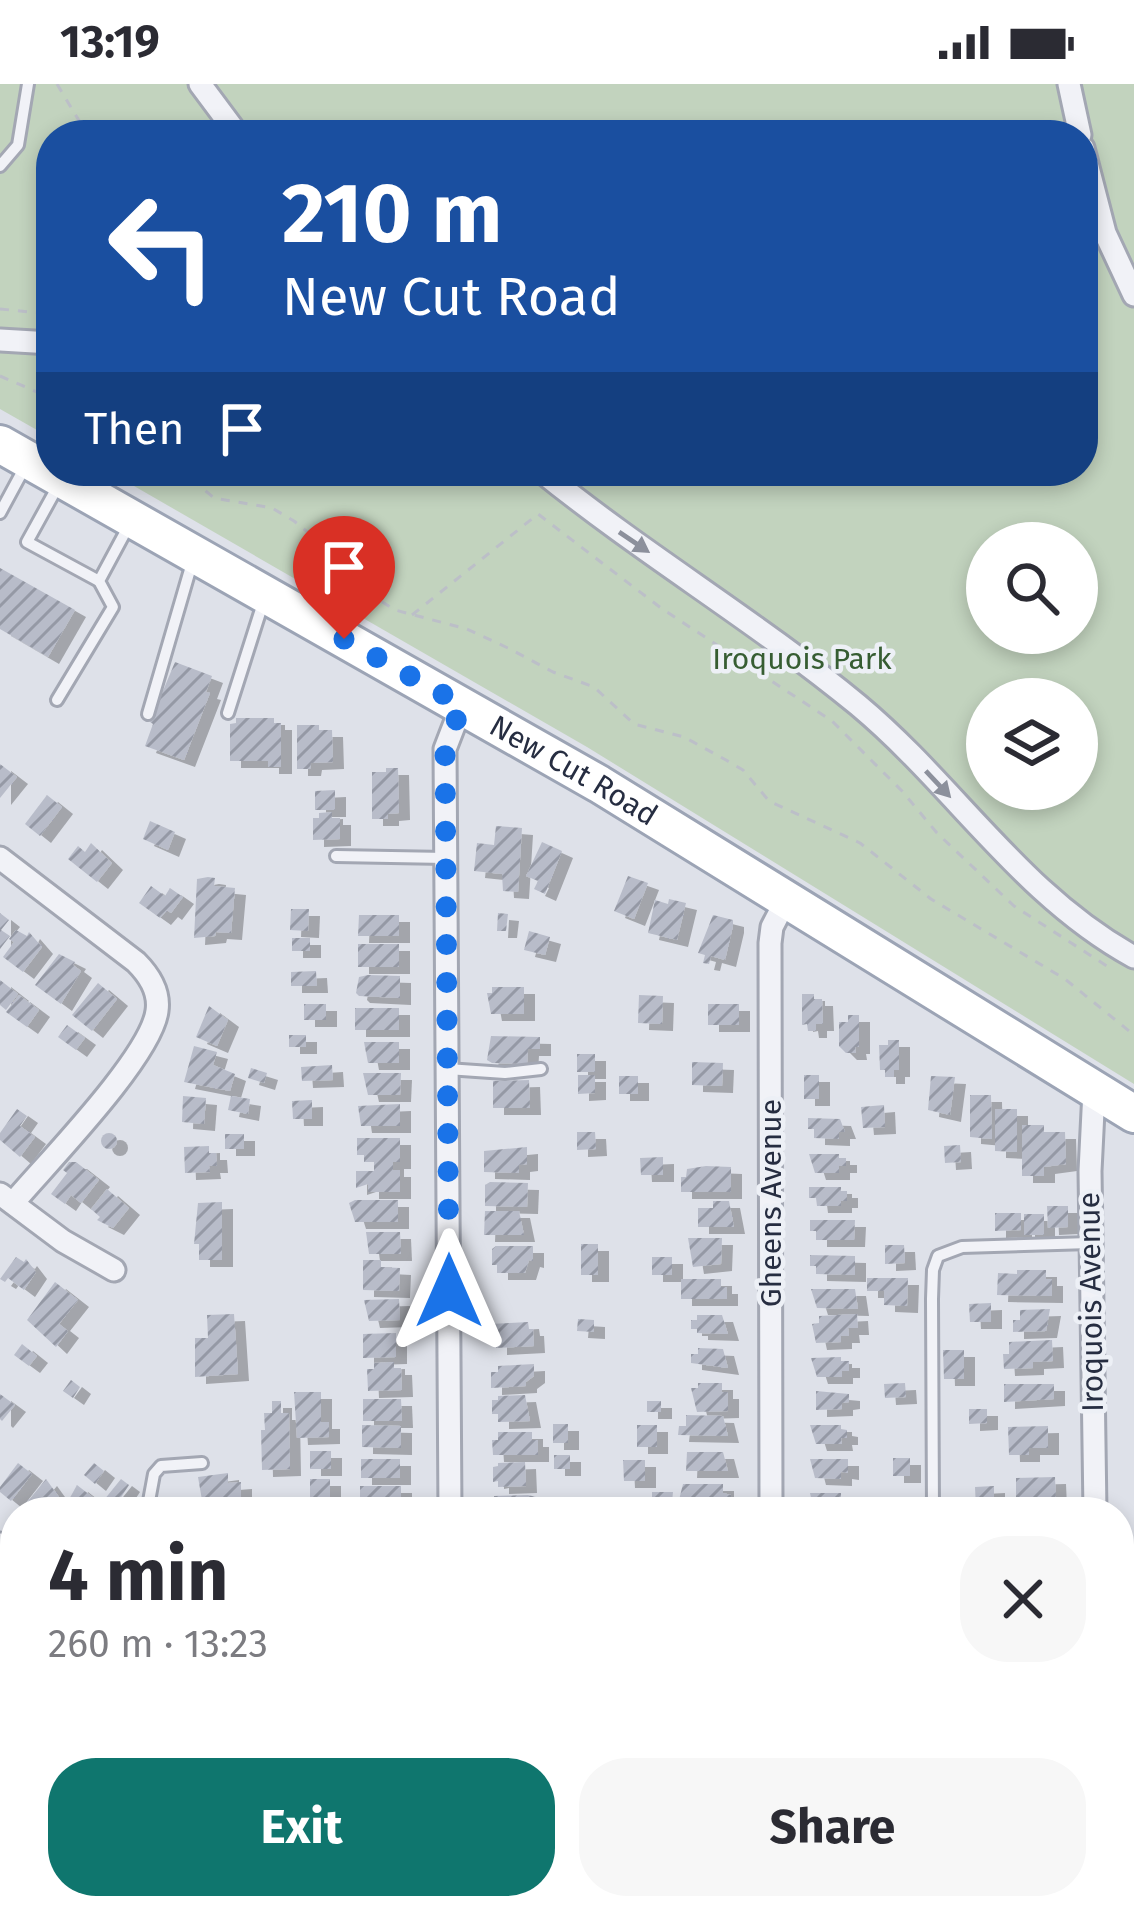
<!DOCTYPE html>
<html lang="en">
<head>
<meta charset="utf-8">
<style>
	body { margin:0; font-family:"Fira Sans",sans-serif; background:#f7f7f7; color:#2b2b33; height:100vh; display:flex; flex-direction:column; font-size:45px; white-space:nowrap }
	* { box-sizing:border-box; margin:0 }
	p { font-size:39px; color:#7c7c81 }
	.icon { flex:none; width:66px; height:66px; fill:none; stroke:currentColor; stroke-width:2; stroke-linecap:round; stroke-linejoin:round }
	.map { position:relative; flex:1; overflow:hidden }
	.details { position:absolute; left:0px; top:1413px; width:1134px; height:423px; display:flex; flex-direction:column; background:#fff; border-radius:48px 48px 0 0; box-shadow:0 6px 18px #0003 }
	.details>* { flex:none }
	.top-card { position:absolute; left:36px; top:36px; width:1062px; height:366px; border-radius:48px; box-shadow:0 6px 18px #0003; background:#1a4fa0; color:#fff; overflow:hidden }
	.tools { position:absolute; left:966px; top:438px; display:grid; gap:24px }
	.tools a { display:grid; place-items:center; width:132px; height:132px; border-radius:50%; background:#fff; box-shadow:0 6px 18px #0003; font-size:60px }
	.pin { position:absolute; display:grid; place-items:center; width:102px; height:102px; color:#fff; margin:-123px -51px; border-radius:50% 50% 50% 0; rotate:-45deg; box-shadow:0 0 12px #0007 }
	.pin .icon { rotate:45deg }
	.me { position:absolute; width:132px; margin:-66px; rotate:0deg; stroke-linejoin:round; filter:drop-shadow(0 0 9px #0008) }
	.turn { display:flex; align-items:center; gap:42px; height:252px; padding:0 48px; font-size:54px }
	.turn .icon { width:156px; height:156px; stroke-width:2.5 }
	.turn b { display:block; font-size:84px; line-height:102px }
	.then { display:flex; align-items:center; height:114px; padding:0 48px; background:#0003; gap:24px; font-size:45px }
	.round { display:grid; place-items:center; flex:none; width:126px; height:126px; border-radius:48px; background:#f7f7f7 }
	.headline { display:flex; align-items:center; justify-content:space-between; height:204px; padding:0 48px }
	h1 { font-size:72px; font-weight:700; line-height:90px }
	.button { display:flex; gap:24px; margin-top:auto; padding:24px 48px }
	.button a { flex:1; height:138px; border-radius:48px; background:#0f766e; color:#fff; font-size:48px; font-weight:700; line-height:138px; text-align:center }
	.button a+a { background:#f7f7f7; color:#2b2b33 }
	.status { display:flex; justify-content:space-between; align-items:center; height:84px; padding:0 60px; background:#fff; direction:ltr }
	.status svg { height:33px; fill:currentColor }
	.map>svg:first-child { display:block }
	.park { fill:#c2d3be; fill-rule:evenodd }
	.building { fill:url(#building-hatch); filter:url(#shadow) }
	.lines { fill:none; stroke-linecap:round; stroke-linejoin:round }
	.service-casing { stroke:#a3a7b3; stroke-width:16 }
	.minor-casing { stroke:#a3a7b3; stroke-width:27 }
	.primary-casing { stroke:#9ca4b5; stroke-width:42 }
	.path { stroke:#bcbfc8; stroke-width:3; stroke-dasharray:9 9; stroke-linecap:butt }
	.service { stroke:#f1f2f7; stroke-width:10 }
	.minor { stroke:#f1f2f7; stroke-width:21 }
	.primary { stroke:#fff; stroke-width:36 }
	.oneway { fill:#8c909c }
	.route { stroke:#1a73e8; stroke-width:21; stroke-dasharray:0 37.8 }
	.labels { text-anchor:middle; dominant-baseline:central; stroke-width:9; stroke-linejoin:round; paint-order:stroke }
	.park-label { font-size:30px; fill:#365d32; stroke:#edf0f6 }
	.street-label { font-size:30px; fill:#262d41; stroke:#edf0f6 }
</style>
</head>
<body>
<div class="status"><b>13:19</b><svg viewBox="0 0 49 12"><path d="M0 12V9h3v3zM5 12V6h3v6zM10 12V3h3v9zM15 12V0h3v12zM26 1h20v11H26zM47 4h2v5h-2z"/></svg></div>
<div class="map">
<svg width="1134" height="1835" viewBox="0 0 1134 1835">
	<defs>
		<pattern id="building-hatch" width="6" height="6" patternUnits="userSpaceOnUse" patternTransform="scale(3)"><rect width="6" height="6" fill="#b8bcc9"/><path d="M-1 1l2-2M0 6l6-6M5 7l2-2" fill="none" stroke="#9599a5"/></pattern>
		<filter id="shadow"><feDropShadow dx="11" dy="7" stdDeviation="0" flood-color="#0004"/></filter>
	</defs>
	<rect width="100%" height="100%" fill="#dee1e9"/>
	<path class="park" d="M0,0H1134V1000L587,663L108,387H1083V51H51V354L0,325ZM987,459H1077V549H987ZM987,615H1077V705H987Z"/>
	<g class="building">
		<path d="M0,484L75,526L48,573L0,545Z"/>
		<path d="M175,578L212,592L206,608L210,609L184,676L145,662L153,640L150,638Z"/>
		<path d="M236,634H274V639H281V683H268V677H230V640L236,639Z"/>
		<path d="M297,641H319V646H332L333,678L311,679L310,685H297Z"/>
		<path d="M0,680L17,693L0,714Z"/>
		<path d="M386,684H398L399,729L388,730V735H372V688H386Z"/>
		<path d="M335,706V726H315V707Z"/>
		<path d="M47,711L62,723L40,752L25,740Z"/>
		<path d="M332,728V734H340V755L313,756V734H319V729Z"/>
		<path d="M150,737L175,748L168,766L143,755Z"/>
		<path d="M496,742L522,744L518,808L503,807L502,790L474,787L477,759L494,761Z"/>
		<path d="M542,758L562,767L545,810L534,805L538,797L526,792Z"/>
		<path d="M91,759L112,779L97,798L68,775L78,762L85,768Z"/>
		<path d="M628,792L648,799L634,835L614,827Z"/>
		<path d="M208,793L215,794L214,802L235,804L231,849L216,848L215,852L194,854L197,795Z"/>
		<path d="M151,802L165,812L170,804L183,813L171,829L167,826L160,834L139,819Z"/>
		<path d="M669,815L686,819L677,856L648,849L655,816L668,820Z"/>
		<path d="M291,825H309L308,847L290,846Z"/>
		<path d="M0,829L9,836L1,846L10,852L0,865Z"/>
		<path d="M498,829L508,830L506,847H497Z"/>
		<path d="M359,831H399V852H358Z"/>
		<path d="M713,831L733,836V842L725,876L711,872L709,880L703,879L705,871L698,869Z"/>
		<path d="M16,846L27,852L29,848L42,863L23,888L3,873L14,858L9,855Z"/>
		<path d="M529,847L550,853L545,871L524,866Z"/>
		<rect x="292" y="854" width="18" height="13"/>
		<rect x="358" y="860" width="41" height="23"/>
		<path d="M59,870L75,878L73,881L81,887L61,920L35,901Z"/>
		<path d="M316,887L317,902H291V888Z"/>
		<path d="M368,891L400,892V914L359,912L356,909L359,893Z"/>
		<path d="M0,896L18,910L6,926L0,921Z"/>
		<path d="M98,899L117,915L92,947L72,931Z"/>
		<path d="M492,903H524V930H491L487,909H492Z"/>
		<path d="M802,910H814V915H822L823,940H816V947H808L807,940L802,941Z"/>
		<path d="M19,911L39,926L27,943L6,928Z"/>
		<path d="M639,911L663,912L662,940L638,939Z"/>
		<rect x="304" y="920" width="22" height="16"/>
		<rect x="708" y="920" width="31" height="21"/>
		<path d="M209,922L228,936L217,962L196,953Z"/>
		<rect x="355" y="924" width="44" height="22"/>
		<path d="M848,931H859V963H855L856,969H846L839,962V938H848Z"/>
		<path d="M67,941L85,954L76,966L58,953Z"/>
		<rect x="289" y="951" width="17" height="12"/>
		<path d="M491,952L540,953V965H528L527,980L492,979L487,976Z"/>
		<path d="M888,956H899V986H894V993H885V986H880L879,961H888Z"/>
		<path d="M364,958H399V979H368Z"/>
		<path d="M194,962L217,968L213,981L235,990L230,1007L184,998Z"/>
		<rect x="577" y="970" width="18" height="18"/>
		<path d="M692,978L723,979L722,1002L692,1001Z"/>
		<path d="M332,981L333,996L302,997L301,983Z"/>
		<path d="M251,984L267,989L264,999L248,994Z"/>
		<path d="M363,989H401L400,1011H368Z"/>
		<path d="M578,991H595V1009L578,1010Z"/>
		<rect x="804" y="991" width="15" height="24"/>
		<rect x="619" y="992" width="19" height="18"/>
		<path d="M931,992L955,993L950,1031L928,1026Z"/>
		<path d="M529,996L530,1024H493V997Z"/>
		<path d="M970,1011H991L992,1055L970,1053Z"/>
		<path d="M183,1012L206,1014L204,1040L182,1038Z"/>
		<path d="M231,1012L250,1015L248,1030L228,1026Z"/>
		<path d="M312,1016V1035H293L292,1017Z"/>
		<path d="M400,1020V1042H361L358,1022Z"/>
		<path d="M884,1021L885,1043L863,1044L861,1023Z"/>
		<path d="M17,1025L27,1032L20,1042L35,1053L20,1073L0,1056V1049Z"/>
		<path d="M995,1025H1017V1068L995,1067Z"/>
		<path d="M808,1034L840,1035L845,1048H839V1055L814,1054V1045H808Z"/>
		<path d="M1022,1041H1044V1048H1065L1066,1080L1044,1083V1092H1022Z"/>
		<path d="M577,1048H595L596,1065L577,1066Z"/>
		<circle cx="109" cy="1057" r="8"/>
		<rect x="225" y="1050" width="19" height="15"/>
		<path d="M357,1054H400V1078H393V1086H400V1108H368V1100L356,1104V1087H374V1078H364V1071H357Z"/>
		<path d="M960,1061L961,1078L945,1079L944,1062Z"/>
		<path d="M209,1062V1069H216L217,1082H209L210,1088L185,1089L184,1063Z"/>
		<path d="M527,1063V1080L519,1081V1089L484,1088V1067Z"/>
		<path d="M809,1070H839V1074H846V1082H839V1089H815Z"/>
		<path d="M663,1073V1091H641L640,1074Z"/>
		<path d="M69,1078H76L99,1096L81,1119L71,1111L65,1120L51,1110L67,1089L63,1086Z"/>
		<path d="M706,1082L731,1083V1108H681V1093H686L687,1085Z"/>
		<path d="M490,1098L528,1099L527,1123L485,1122V1101Z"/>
		<path d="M809,1103H841V1107H847V1117H841V1122H817L816,1114H809Z"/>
		<path d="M107,1105L129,1124L113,1144L97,1136L100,1133L91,1125Z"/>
		<path d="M355,1116H398V1138H355L349,1119Z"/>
		<path d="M713,1117H729L734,1143H698V1124H713Z"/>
		<path d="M222,1118V1176H199V1160H194L198,1119Z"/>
		<path d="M1047,1122H1068V1143L1048,1144Z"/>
		<path d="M485,1127H519L524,1151H484Z"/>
		<path d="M995,1129H1021V1146L995,1147Z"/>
		<rect x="1024" y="1130" width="20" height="21"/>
		<path d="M810,1136H855L854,1156H816V1147H810Z"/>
		<path d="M366,1148H400L401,1170H369Z"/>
		<path d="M688,1154H722L721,1180L693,1183Z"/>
		<rect x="581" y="1160" width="17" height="31"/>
		<path d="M885,1161H904L905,1179L885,1180Z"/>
		<path d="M496,1162H533V1177L529,1176L525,1189H497V1181H492V1165Z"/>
		<path d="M810,1171L855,1172V1191L816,1190V1182H810Z"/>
		<path d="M16,1173L24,1178L26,1175L36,1188L24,1206L8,1194L5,1198L0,1195Z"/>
		<rect x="652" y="1173" width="20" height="18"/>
		<path d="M363,1176H381V1183L400,1184L399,1207L363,1206Z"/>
		<path d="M1017,1186H1046V1195H1052V1212L997,1211L998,1189L1017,1190Z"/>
		<path d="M867,1194H908L907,1222L884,1221V1207H867Z"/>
		<path d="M681,1195H721V1203H727V1215H681Z"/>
		<path d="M55,1198L78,1216L59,1240L68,1247L56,1263L27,1236Z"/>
		<path d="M811,1205H855L858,1225L817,1224Z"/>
		<path d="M399,1215L400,1236L369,1237L364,1216Z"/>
		<path d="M991,1219V1238H970L969,1220Z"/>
		<path d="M1050,1225L1046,1247L1013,1248V1236H1020V1226Z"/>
		<path d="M234,1230L238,1290L195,1293V1254H208L207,1231Z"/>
		<path d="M857,1230L858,1244H848L849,1252H841V1258L816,1259L812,1240L819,1239V1232Z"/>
		<path d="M697,1231H722L728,1250L697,1249V1245H691V1236H697Z"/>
		<path d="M578,1235L594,1236V1248L577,1247Z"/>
		<path d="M528,1238L529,1245H533L534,1262L496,1264V1255L490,1256V1240Z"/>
		<path d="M396,1249V1273L363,1274V1250Z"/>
		<path d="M1052,1256L1053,1277L1033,1278V1284L1004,1285L1003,1270H1009V1258Z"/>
		<path d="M22,1260L37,1272L29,1282L14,1271Z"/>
		<path d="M698,1264L723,1265L728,1284L691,1279V1270H698Z"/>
		<path d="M943,1266H964V1295H944Z"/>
		<path d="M841,1273V1277H849V1287H842V1293H817L811,1274Z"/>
		<path d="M394,1278V1284H401L402,1306L368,1307L367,1285H374V1279Z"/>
		<path d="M534,1280V1292L526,1298V1302L491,1304V1288H498V1282Z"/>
		<path d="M71,1296L80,1303L73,1314L63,1307Z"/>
		<path d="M698,1299H722V1308H728V1327L697,1328L691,1304H698Z"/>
		<path d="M905,1299L906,1313L885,1314L884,1300Z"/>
		<path d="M1004,1300H1054V1315L1004,1318Z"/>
		<path d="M816,1307L849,1310V1318L842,1319V1325L816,1326Z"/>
		<path d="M294,1308H321V1338H329V1353L297,1354Z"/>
		<path d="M0,1310L15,1321L2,1337L0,1335Z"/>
		<path d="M525,1311L530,1337L498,1338V1330H492V1316H498V1312Z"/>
		<path d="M363,1315H401L402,1337H363Z"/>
		<path d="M272,1317H281V1329H289L290,1385L262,1386L261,1346H265L264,1329H272Z"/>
		<rect x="647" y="1317" width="14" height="11"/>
		<path d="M969,1325H987V1339L969,1340Z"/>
		<path d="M686,1331L723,1332L728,1352L678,1351L679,1342H686Z"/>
		<rect x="553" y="1340" width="15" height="19"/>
		<path d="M362,1341L401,1342V1364L362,1363Z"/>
		<rect x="637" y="1341" width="20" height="22"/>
		<path d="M810,1341H841V1345L847,1346V1354H841L842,1360H816Z"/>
		<path d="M1048,1342V1364H1029V1371H1009L1008,1343Z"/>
		<path d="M498,1348H532V1356H538V1371H493L492,1356H498Z"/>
		<rect x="310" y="1367" width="21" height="18"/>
		<path d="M687,1368H723L728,1387H686Z"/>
		<rect x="554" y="1371" width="16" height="14"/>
		<rect x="893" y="1374" width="17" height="18"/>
		<rect x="361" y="1375" width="39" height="19"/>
		<path d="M810,1375H848V1389L841,1388V1395L815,1394Z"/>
		<path d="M623,1376H645V1397H624Z"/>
		<path d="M525,1378L526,1402L498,1403V1397L493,1398V1383L498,1382V1379Z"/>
		<path d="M18,1379L32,1390L11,1417L0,1408V1403Z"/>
		<path d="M94,1379L104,1387L95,1400L84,1391Z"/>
		<path d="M228,1389V1399L241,1398V1418H230V1428H204L198,1393Z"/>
		<path d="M1055,1393L1056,1416L1016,1417V1394Z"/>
		<path d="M46,1395L59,1413L47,1428H31L24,1422Z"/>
		<path d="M121,1395L129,1401L114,1424L104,1416Z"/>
		<rect x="310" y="1395" width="20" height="19"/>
		<path d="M683,1400H723V1409L731,1411V1416L729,1420H678Z"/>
		<path d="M77,1401L95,1415L86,1428H62Z"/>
		<rect x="360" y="1402" width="41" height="22"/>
		<path d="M994,1402V1425H976L975,1403Z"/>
		<path d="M652,1408H673L671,1428H652Z"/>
		<path d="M810,1409H841V1414H848V1422H842V1428H814Z"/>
		<path d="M528,1411L536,1413L535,1424H530V1428H495L494,1412Z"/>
		<path d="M0,1516L15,1527L0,1547Z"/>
		<path d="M15,1535V1568L0,1556Z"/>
		<path d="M15,1573V1605L0,1594Z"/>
		<path d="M15,1708V1740L10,1747L2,1741L6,1736L0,1728Z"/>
		<path d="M298,1821H318V1830H299Z"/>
		<rect x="363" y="1821" width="40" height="14"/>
		<rect x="277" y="1822" width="15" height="13"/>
		<rect x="581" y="1826" width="20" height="9"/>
		<path d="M207,1829L254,1830V1835H207Z"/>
	</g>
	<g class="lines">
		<g class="service-casing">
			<g id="service">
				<path d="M0,82L18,61L28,0"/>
				<path d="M59,400L27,458L99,497"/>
				<path d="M0,429L27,379"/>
				<path d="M57,616L113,523L99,497L128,443"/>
				<path d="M228,629L263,519"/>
				<path d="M148,630L192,479"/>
				<path d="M336,772L446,774"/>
				<path d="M447,985L505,989L541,985"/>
				<path d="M147,1428L154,1390L161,1382L202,1379"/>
				<path d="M933,1428L932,1215L933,1186L938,1172L962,1163L1090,1159"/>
				<path d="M945,1821V1835"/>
			</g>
		</g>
		<g class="minor-casing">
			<g id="minor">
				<path d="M200,0L238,51"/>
				<path d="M1069,0L1080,51"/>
				<path d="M1083,64L1105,149L1134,211"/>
				<path d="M0,256L51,259"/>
				<path d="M541,387C643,470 756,537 858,621C955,702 1021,811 1134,873"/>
				<path d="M0,774L136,878C149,891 160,907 157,927C151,973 46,1080 13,1119"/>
				<path d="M1094,1007L1090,1087L1095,1428"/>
				<path d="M0,1110L63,1157L114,1186"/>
				<path d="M450,1428L445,665L462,621"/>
				<path d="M771,1428L770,859L772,843L787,814"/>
				<path d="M0,1460L15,1472"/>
				<path d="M0,1787L15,1798"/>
				<path d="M46,1821L61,1832"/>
				<path d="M161,1821V1835"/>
				<path d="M453,1821V1835"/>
				<path d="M772,1821V1835"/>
				<path d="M1105,1821V1835"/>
			</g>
		</g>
		<g class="primary-casing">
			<g id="primary">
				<path id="s1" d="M0,360L599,700L1134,1030"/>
			</g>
		</g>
		<g class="path">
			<path d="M57,0L84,45L94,51"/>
			<path d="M0,225L51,230"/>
			<path d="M0,292L51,314"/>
			<path d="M176,387L188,392L214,414L272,424L294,437L339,474L363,506L395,526L467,545L510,565L553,588L594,603L634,640L684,653L726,676L743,686L769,717L860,759L931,815L1065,895L1134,951"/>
			<path d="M412,531L538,430L661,524L832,637L902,707L937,749L1014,822L1110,884"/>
		</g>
		<use href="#service" class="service"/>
		<use href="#minor" class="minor"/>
		<use href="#primary" class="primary"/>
	</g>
	<defs><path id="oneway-solid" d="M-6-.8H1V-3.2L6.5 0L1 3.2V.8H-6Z" transform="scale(3)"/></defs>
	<g class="oneway">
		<use href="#oneway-solid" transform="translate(634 458) rotate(34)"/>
		<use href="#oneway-solid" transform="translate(938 700) rotate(47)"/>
	</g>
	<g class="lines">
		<path class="route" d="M344,555L462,621L445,665L449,1207"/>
	</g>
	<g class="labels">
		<g class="park-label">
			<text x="802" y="575">Iroquois Park</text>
		</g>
		<g class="street-label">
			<text stroke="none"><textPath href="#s1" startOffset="660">New Cut Road</textPath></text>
			<text transform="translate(771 1119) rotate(-90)">Gheens Avenue</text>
			<text transform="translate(1091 1218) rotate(-91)">Iroquois Avenue</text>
		</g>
	</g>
</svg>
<div class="tools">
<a><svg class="icon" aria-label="search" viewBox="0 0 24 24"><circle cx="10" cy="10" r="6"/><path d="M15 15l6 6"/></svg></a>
<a><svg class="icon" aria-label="layers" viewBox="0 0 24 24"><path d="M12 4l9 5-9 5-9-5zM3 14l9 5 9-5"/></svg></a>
</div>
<div class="pin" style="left:344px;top:555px;background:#d93025"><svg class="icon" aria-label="arrive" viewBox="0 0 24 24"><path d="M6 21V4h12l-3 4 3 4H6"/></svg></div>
<svg class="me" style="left:449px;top:1207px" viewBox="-20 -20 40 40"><path d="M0-17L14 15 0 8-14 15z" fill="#1a73e8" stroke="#fff" stroke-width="4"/></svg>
<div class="top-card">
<div class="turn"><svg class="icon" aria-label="left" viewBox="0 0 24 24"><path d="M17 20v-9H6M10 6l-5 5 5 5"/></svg><div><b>210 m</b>New Cut Road</div></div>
<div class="then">Then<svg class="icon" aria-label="arrive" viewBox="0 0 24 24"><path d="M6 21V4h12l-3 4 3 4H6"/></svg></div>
</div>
<section class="details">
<div class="headline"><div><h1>4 min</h1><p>260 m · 13:23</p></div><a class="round"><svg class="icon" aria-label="close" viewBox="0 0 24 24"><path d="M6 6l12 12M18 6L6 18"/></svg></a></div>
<div class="button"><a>Exit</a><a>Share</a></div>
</section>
</div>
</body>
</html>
